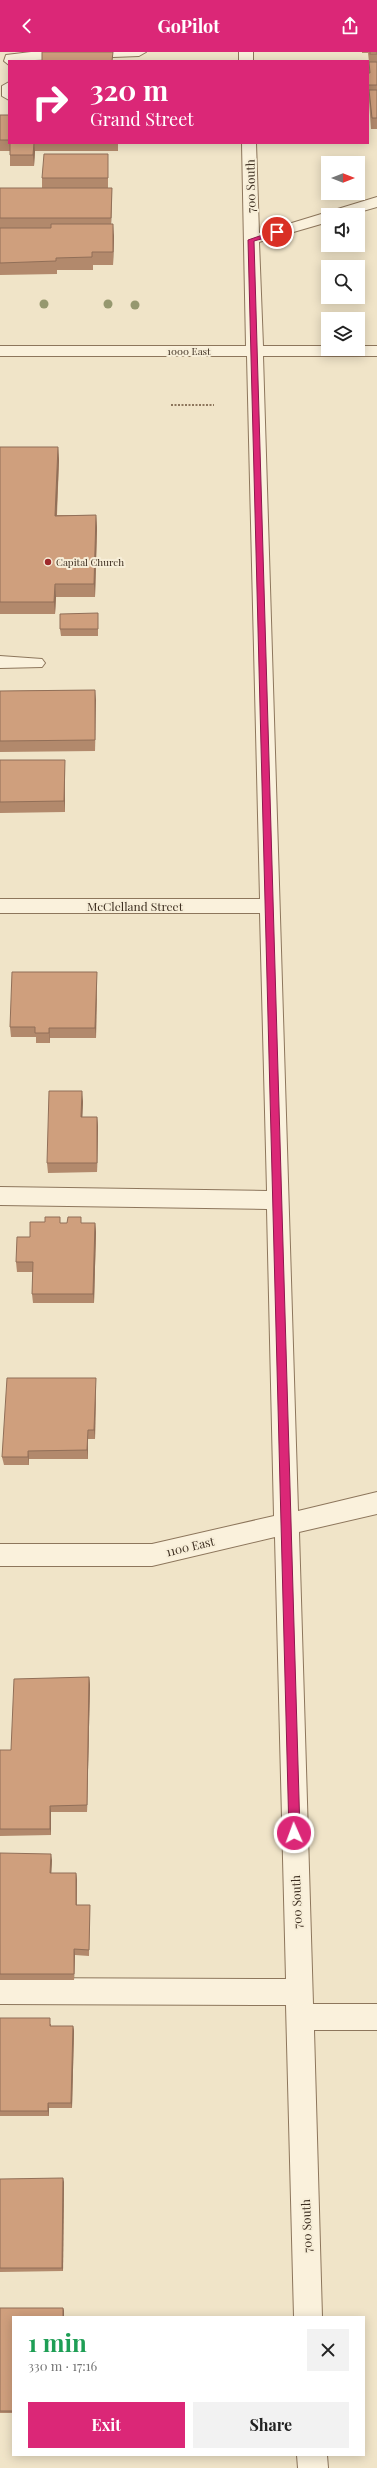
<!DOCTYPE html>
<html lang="en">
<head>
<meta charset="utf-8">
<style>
	body { margin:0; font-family:"Playfair Display",serif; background:#f2f2f2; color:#222; height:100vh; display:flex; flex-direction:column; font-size:15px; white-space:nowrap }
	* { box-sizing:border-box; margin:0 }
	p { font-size:13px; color:#767676 }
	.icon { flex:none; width:22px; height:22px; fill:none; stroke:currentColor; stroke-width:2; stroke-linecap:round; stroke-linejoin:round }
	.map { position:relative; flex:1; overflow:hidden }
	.panel { position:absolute; left:12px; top:2264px; width:353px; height:140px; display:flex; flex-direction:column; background:#fff; border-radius:0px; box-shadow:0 2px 10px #0003 }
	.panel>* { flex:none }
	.banner { position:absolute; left:8px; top:8px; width:361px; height:84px; border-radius:0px; box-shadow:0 2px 10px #0003; background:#db2777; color:#fff; overflow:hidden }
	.needle { width:26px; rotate:90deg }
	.controls { position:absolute; left:321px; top:104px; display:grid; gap:8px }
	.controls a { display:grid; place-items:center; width:44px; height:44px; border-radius:0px; background:#fff; box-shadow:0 2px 10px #0003; font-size:20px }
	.pin { position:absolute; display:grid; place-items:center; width:34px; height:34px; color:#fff; margin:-17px; border:2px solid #fff; border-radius:50%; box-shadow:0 1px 4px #0007 }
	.me { position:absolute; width:44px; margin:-22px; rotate:358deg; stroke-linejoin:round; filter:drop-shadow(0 0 3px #0008) }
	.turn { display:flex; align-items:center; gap:14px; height:84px; padding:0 16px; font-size:18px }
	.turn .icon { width:52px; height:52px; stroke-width:2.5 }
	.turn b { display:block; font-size:28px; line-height:34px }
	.round { display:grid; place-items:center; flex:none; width:42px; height:42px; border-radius:0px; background:#f2f2f2 }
	.head { display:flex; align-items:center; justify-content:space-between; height:68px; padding:0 16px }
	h1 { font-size:24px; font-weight:700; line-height:30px; color:#1e9e55 }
	.button { display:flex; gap:8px; margin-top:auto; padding:8px 16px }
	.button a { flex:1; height:46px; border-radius:0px; background:#db2777; color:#fff; font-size:16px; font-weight:700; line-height:46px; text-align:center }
	.button a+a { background:#f2f2f2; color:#222 }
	header { display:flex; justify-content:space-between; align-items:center; height:52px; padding:0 16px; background:#db2777; color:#fff; font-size:18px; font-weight:700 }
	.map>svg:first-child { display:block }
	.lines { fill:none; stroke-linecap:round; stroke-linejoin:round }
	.minor-casing { stroke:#8d765c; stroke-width:2 }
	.path { stroke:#8d765c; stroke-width:2; stroke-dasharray:2 1.5; stroke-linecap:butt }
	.minor { fill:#faf1dc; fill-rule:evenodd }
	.tree { fill:#96986f }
	.wall { fill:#b2896c }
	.shaded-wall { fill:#916f58 }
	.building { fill:#cf9f7d; stroke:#916f58 }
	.route { fill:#db2777; stroke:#8e194d }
	.poi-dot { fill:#9e2a2b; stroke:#f7eed8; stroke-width:1.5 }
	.labels { text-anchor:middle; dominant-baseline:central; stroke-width:4; stroke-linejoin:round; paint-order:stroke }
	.far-street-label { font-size:10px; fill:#3d2e20; stroke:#f7eed8 }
	.far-poi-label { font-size:10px; fill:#3d2e20; stroke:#f7eed8; text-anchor:start }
	.street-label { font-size:12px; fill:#3d2e20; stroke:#f7eed8 }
</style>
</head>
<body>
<header><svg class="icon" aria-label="back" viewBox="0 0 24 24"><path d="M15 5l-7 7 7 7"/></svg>GoPilot<svg class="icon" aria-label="share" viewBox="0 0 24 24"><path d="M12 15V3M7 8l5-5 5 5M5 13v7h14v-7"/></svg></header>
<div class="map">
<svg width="377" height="2416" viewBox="0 0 377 2416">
	<rect width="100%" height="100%" fill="#f0e4c8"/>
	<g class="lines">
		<g class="minor-casing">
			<g id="minor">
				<path d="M31,0H146L139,4L9,9V13L4,9L6,3Z"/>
				<rect x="239" y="0" width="14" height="9"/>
				<path d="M9,30V48L2,44V34Z"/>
				<path d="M242,91H256L259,181L377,145V155L349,163H328V170L259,190L263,294H328V297H358V294H377V304H263L298,1459L377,1440V1462L299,1480L313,1952H377V1978H314L322,2265H294L286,1953L0,1952V1926L286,1927L275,1485L152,1514H0V1492H152L274,1464L267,1157L0,1153V1135L267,1139L260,861H0V847H260L247,304H0V294H246Z"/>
				<path d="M0,604L42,607L45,611L42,615L0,616Z"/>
				<path d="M297,2403H327L328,2416H298Z"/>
			</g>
		</g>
		<path class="path" d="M171,353H214"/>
		<use href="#minor" class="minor"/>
	</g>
	<g class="tree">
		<circle cx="44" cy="252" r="4.5"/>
		<circle cx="108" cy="252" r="4.5"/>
		<circle cx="135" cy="253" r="4.5"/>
	</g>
	<g class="wall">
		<path d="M362,0H377V77H371L369,49V44H368V21L369,10L368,1H362Z"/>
		<path d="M0,63H9V91H118V99H35L34,114H10V99H0Z"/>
		<path d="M108,102V136H112L111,172L114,185L113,213H93V218H57V222L0,223V136H42V126Z"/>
		<path d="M0,395H58L59,408L57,463H96L97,476L95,545H56L55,562H0Z"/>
		<path d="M98,561V584H61L60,577Z"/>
		<path d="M95,638V699L0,700V639Z"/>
		<path d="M0,708L65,718V760L0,761Z"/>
		<path d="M97,930L96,986H50V991H36V985H11L10,975Z"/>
		<path d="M83,1049L82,1065H97L98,1075L97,1120L48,1121L47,1111Z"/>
		<path d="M60,1171H95L96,1180L94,1251H33L32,1242L33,1220H17L16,1210L30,1185Z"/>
		<path d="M96,1334L95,1387H88V1407H29V1413H4L2,1405Z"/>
		<path d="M89,1625L90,1633L87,1760H51V1783L0,1784V1698H11Z"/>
		<path d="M0,1801L52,1808L51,1821H76L77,1828V1853H90V1859L89,1904L75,1903L74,1928H0Z"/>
		<path d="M0,1966L51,1972V1974H73L74,1979L72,2056H49V2064H0Z"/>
		<path d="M0,2127L64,2130L63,2219L0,2220Z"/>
		<path d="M0,2256H63L64,2259V2265H13V2361H0Z"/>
	</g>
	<g class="shaded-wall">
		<path d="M34,91L35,99L34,114L33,103Z"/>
		<path d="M112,136V147L111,177V166Z"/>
		<path d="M113,172L114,185L113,213Z"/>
		<path d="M58,395L59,408L56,476L55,464Z"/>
		<path d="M96,463L97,476L95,545L94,532Z"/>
		<path d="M55,532L56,545L55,562L54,550Z"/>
		<path d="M95,638L96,648L95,699Z"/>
		<path d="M65,708V760L64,749Z"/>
		<path d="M97,920V930L96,986L95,976Z"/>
		<path d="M49,976L50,986V991L49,981Z"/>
		<path d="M82,1039L83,1049L82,1075L81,1065Z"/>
		<path d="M97,1065L98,1075L97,1120Z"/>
		<path d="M95,1171L96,1180L94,1251L93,1242Z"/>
		<path d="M96,1326V1334L95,1387L94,1378Z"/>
		<path d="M88,1378V1407L87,1398Z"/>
		<path d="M28,1399L29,1407V1413L28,1405Z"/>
		<path d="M89,1625L90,1633L87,1760V1753Z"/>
		<path d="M50,1754L51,1760V1783L50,1777Z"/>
		<path d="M51,1802L52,1808L51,1827L50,1821Z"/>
		<path d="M76,1821L77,1828L76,1859Z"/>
		<path d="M74,1897L75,1903L74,1928Z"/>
		<path d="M73,1974L74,1979L72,2056L71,2051Z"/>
		<path d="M48,2051L49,2056V2064L48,2059Z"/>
		<path d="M63,2126L64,2130L63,2219L62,2216Z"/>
		<path d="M63,2256L64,2259V2265H63Z"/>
	</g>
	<g class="building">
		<path d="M42,0H113L112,9H42Z"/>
		<rect x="370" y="0" width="7" height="2"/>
		<path d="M369,10H377V33H368V21H370Z"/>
		<path d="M369,38H377V66H372Z"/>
		<rect x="0" y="63" width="9" height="25"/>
		<path d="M10,91H34L33,103H10Z"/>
		<path d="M44,102H108V126H42Z"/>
		<path d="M0,136H112L111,166H0Z"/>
		<path d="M51,172H113V200H92V205L56,206V209L0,211V176H51Z"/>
		<path d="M0,395H58L55,464L96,463L94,532H55L54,550H0Z"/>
		<path d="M98,561V577H60V562Z"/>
		<path d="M95,638V688L0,689V639Z"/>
		<path d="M0,708H65L64,749L0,750Z"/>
		<path d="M12,920H97L95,976H49V981H35V975H10Z"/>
		<path d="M49,1039H82L81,1065H97V1111H47Z"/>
		<path d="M45,1165H60V1171H67L68,1165H81V1171H95L93,1242H32L33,1210H16L17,1185H30V1170H45Z"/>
		<path d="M7,1326H96L94,1378H88L87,1398L28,1399V1405H2Z"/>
		<path d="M89,1625L87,1753L50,1754V1777H0V1698H11L14,1627Z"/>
		<path d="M0,1801L51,1802L50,1821H76V1853H90L89,1898L74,1897V1922H0Z"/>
		<path d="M0,1966H50V1974H73L71,2051H48V2059H0Z"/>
		<path d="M63,2126L62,2216H0V2127Z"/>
		<path d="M0,2256H63V2265H13V2359H0Z"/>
	</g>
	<path class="route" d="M277,178L279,182L254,189L300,1781L294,1786L289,1781L248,188Z"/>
	<circle class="poi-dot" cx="48" cy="510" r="4"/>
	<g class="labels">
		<g class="far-street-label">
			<text x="189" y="299">1000 East</text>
		</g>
		<g class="far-poi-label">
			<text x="56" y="510">Capital Church</text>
		</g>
		<g class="street-label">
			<text transform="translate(250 134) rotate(-91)">700 South</text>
			<text x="135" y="854">McClelland Street</text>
			<text transform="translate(190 1494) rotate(-13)">1100 East</text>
			<text transform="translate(296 1850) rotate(-92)">700 South</text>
			<text transform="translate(306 2174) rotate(-92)">700 South</text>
		</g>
	</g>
</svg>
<div class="controls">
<a><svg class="needle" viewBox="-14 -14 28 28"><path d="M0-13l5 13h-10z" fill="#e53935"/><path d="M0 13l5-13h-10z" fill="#767676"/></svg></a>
<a><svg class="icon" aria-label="sound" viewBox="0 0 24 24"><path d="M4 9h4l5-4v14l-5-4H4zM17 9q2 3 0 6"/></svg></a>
<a><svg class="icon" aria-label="search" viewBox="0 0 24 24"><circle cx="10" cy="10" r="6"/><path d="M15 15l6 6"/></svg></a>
<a><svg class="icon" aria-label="layers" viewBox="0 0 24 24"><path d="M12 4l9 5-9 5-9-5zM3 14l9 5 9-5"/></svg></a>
</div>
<div class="pin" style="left:277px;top:180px;background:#d93025"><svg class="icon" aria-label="arrive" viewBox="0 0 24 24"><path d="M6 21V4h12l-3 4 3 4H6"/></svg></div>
<svg class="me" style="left:294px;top:1781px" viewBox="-20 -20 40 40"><circle r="17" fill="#db2777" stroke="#fff" stroke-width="3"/><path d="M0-11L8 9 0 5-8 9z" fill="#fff"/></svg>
<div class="banner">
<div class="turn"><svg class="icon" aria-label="right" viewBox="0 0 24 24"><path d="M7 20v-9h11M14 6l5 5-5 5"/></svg><div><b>320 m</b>Grand Street</div></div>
</div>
<section class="panel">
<div class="head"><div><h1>1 min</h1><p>330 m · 17:16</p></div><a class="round"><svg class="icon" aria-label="close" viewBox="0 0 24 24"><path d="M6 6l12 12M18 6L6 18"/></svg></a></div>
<div class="button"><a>Exit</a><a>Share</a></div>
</section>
</div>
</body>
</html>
